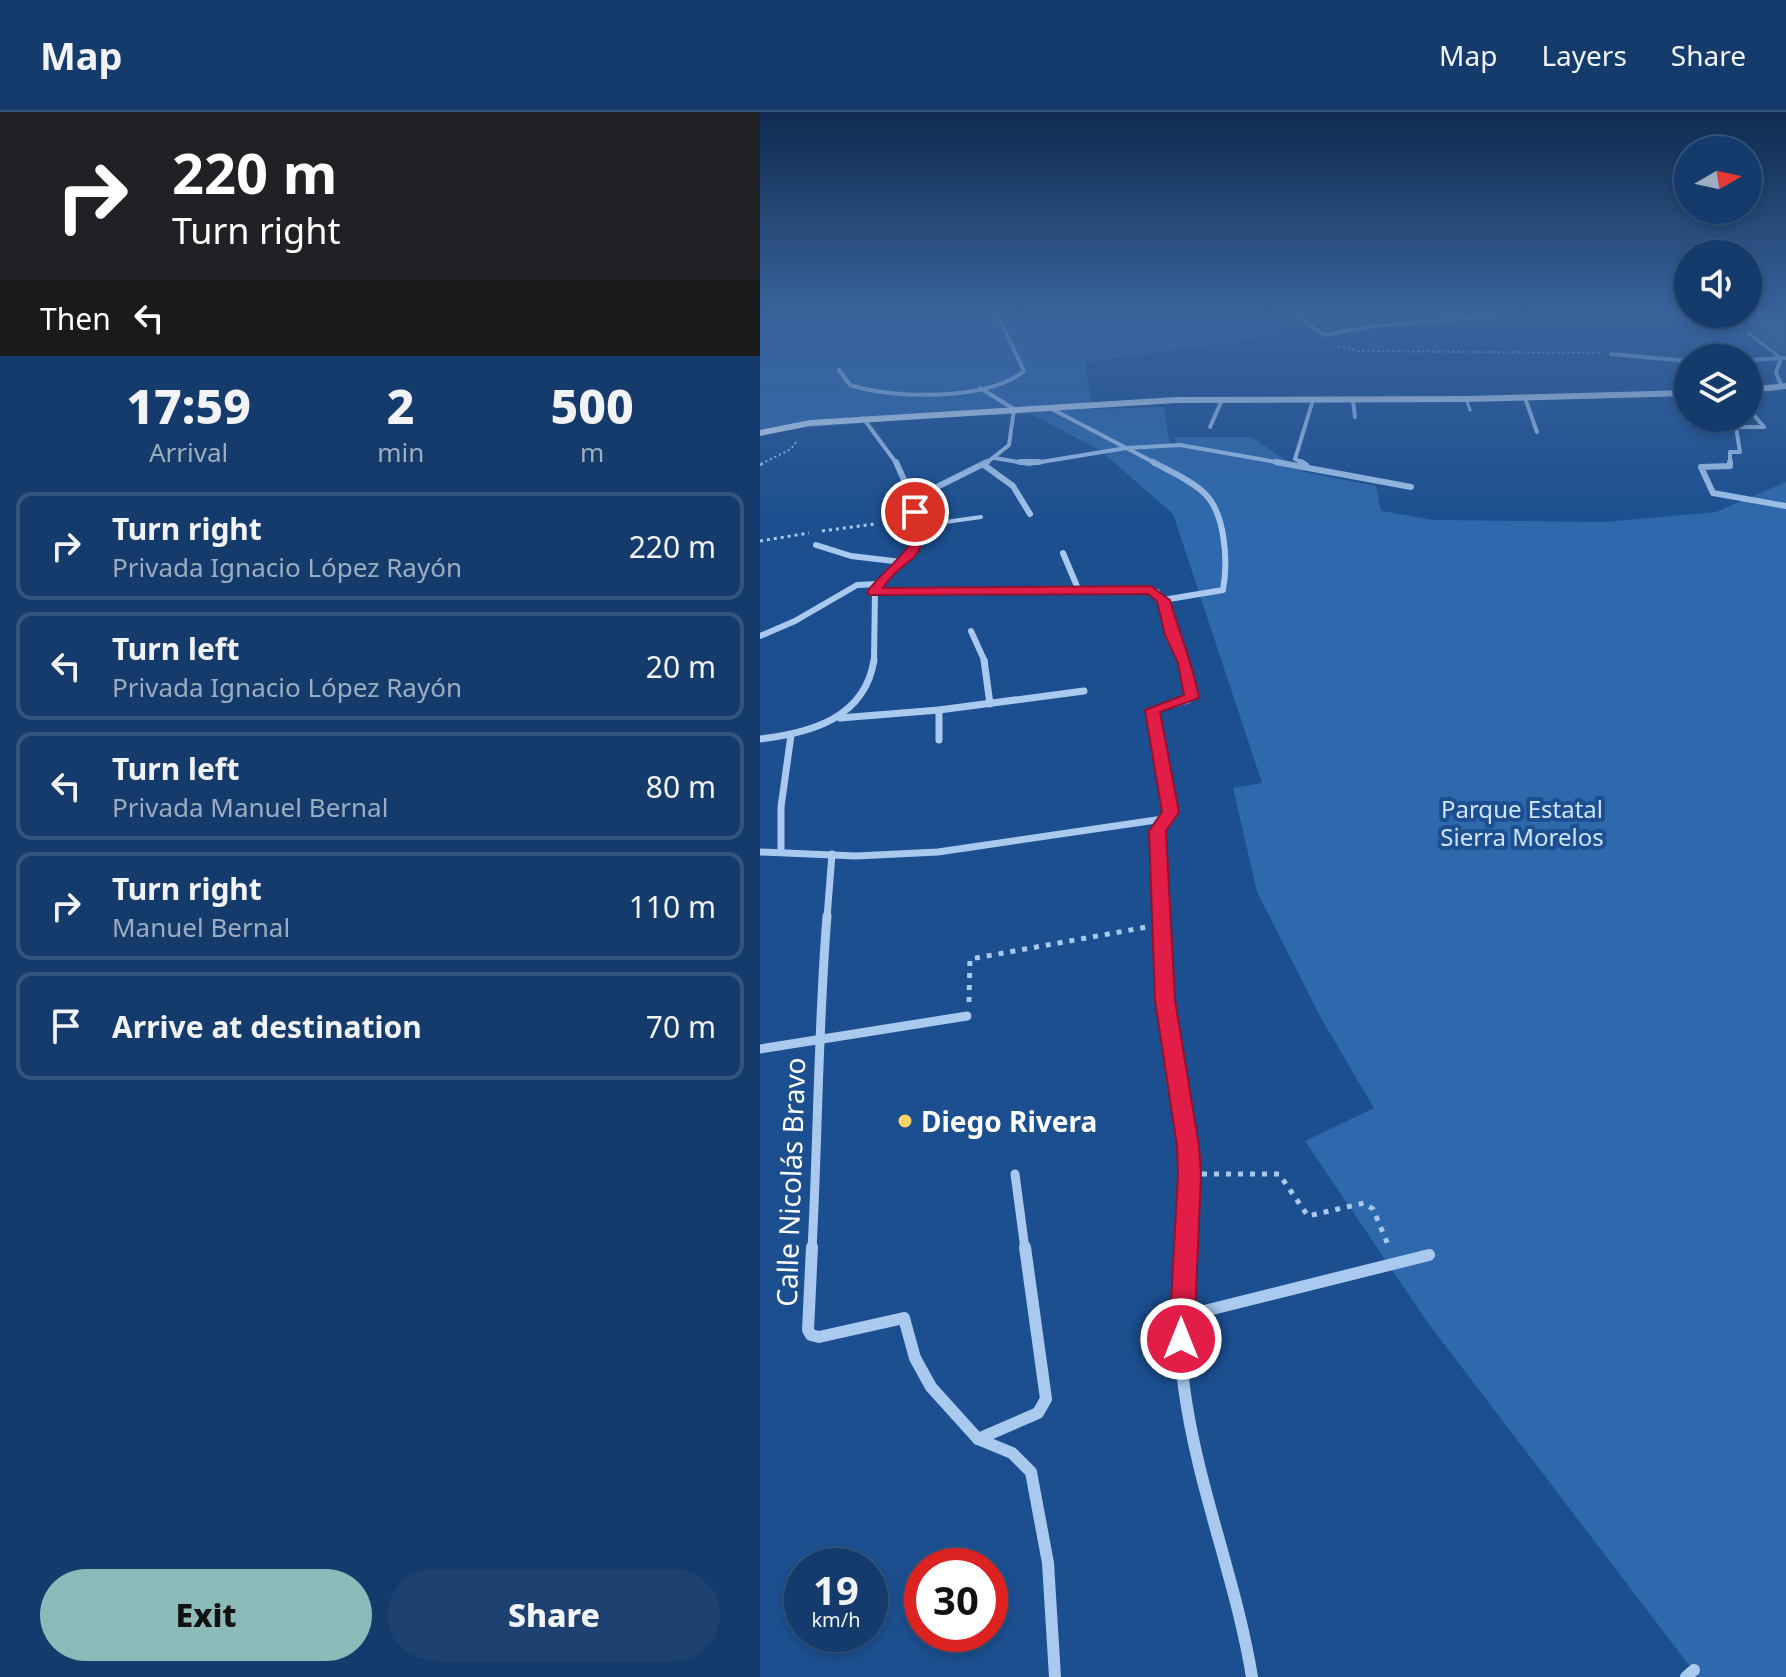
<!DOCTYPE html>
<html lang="en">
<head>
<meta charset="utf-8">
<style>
	body { margin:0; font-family:"Noto Sans",sans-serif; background:#1d4271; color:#f1f3f6; height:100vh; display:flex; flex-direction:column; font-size:30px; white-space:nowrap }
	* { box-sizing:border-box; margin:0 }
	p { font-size:26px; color:#9dadc1 }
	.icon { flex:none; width:44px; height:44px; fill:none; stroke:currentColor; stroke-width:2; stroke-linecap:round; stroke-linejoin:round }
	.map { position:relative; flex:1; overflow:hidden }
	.sheet { display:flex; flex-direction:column; background:#143b6b; width:760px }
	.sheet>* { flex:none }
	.banner { background:#202124; color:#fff; overflow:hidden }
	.needle { width:52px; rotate:81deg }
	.buttons { position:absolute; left:914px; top:24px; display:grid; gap:16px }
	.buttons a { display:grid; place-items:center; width:88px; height:88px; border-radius:50%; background:#143b6b; box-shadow:0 4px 12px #0003,0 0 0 2px #33557e; font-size:40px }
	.speed { position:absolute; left:24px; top:1436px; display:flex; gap:16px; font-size:40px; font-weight:700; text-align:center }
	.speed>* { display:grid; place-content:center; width:104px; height:104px; border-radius:50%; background:#143b6b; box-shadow:0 4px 12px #0003,0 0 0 2px #33557e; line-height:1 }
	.speed small { font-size:20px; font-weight:400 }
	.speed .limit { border:12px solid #d22; background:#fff; color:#111 }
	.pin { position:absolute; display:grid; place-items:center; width:68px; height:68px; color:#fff; margin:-34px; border:4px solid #fff; border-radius:50%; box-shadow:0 2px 8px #0007 }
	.me { position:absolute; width:88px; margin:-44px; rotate:0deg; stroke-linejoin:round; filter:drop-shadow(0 0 6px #0008) }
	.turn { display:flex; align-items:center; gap:28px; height:168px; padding:0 40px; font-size:36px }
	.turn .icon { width:104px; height:104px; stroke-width:2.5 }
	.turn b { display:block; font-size:56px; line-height:68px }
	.then { display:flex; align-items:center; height:76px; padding:0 40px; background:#0003; gap:16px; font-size:30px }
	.eta { display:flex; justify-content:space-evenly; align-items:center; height:136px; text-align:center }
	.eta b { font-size:48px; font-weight:800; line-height:56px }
	.action { display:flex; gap:16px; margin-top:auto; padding:16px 40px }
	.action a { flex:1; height:92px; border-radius:48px; background:#8bbbb9; color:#111; font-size:32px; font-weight:800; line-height:92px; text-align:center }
	.action a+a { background:#1d4271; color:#f1f3f6 }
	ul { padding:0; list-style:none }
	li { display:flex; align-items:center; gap:24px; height:108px; margin:0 16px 12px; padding:0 24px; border:4px solid #33557e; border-radius:16px }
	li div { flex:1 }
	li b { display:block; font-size:30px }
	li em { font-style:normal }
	header { display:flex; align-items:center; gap:48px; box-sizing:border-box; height:112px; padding:0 40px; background:#143b6b; border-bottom:2px solid #33557e }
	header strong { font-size:38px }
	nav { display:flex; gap:44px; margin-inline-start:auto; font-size:28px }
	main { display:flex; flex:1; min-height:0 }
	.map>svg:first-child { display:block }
	.green { fill:#2e69ad }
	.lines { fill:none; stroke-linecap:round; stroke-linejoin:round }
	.path-far2 { stroke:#a9c9ee; stroke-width:2; stroke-dasharray:2 3; stroke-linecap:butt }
	.path-far1 { stroke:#a9c9ee; stroke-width:3; stroke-dasharray:3 4; stroke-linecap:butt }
	.path { stroke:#a9c9ee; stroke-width:5; stroke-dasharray:5 7; stroke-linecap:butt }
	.lane-far1 { stroke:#a9c9ee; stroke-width:3 }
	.lane { stroke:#a9c9ee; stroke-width:4 }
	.street-far4 { stroke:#a9c9ee; stroke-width:4 }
	.street-far3 { stroke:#a9c9ee; stroke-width:6 }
	.street-far2 { stroke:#a9c9ee; stroke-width:7 }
	.street-far1 { stroke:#a9c9ee; stroke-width:9 }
	.street { stroke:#a9c9ee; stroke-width:12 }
	.secondary { fill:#d6e6fa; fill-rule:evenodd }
	.wall { fill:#3a679d }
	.shaded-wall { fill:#305480 }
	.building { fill:#4478b7; stroke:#305480; stroke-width:2 }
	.route { fill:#e11d48; stroke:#92132f; stroke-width:2 }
	.poi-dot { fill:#ffd166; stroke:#1b4f8f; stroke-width:3 }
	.labels { text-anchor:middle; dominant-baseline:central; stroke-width:8; stroke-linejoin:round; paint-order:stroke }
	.park-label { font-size:24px; fill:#cfe3fa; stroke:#1b4f8f }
	.near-poi-label { font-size:28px; font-weight:bold; fill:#fff; stroke:#1b4f8f; text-anchor:start }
	.near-street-label { font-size:28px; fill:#fff; stroke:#1b4f8f }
</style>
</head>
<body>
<header>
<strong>Map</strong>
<nav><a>Map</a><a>Layers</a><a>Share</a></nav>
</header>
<main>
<section class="sheet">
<div class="banner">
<div class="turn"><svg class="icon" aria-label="right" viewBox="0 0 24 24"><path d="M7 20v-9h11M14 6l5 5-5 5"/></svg><div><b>220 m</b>Turn right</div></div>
<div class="then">Then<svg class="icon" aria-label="left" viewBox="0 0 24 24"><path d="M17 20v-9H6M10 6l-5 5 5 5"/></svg></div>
</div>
<div class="eta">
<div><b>17:59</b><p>Arrival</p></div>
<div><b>2</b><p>min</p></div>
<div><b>500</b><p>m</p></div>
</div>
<ul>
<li><svg class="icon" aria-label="right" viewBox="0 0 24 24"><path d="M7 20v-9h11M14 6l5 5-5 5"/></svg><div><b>Turn right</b><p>Privada Ignacio López Rayón</p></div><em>220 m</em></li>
<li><svg class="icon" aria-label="left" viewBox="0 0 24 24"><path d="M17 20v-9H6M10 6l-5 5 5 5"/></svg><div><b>Turn left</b><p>Privada Ignacio López Rayón</p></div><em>20 m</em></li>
<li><svg class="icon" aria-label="left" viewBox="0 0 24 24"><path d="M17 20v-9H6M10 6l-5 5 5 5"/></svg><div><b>Turn left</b><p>Privada Manuel Bernal</p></div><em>80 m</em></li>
<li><svg class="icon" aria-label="right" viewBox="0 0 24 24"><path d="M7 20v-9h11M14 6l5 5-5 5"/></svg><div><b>Turn right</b><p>Manuel Bernal</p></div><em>110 m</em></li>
<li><svg class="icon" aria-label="arrive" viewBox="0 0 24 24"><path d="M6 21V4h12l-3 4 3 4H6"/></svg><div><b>Arrive at destination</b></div><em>70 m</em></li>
</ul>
<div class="action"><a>Exit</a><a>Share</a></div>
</section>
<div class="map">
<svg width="1026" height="1565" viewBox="0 0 1026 1565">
	<rect width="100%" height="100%" fill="#1b4f8f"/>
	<path class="green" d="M0,199H518L517,224L325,250L332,297L404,295L410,334L420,336L413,325H491L544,360L616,374L621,399L674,408L844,410L956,400L1026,370V1565H938L668,1211L545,1029L614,996L561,906L497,780L473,676L502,671L413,402L340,338L271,302L175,305L0,320Z"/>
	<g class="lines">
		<g class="path-far2">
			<path d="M578,234L599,239L841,241"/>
			<path d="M1,352L31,337L37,329"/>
		</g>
		<g class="path-far1">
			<path d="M0,353L5,350"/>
			<path d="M62,419L115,412"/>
			<path d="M0,429L49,421"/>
		</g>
		<g class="path">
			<path d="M209,890L210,847L387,815"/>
			<path d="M442,1062H519L548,1104L604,1091L613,1097L629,1135"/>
		</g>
		<g class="lane-far1">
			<path d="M988,221L1021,246"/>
			<path d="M706,287L710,298"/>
		</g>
		<path class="lane" d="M157,414L221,405"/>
		<g class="street-far4">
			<path d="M537,199L548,213L565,223L614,214L797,199"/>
			<path d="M851,242L928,249"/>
			<path d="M1021,246L1016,261L1022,275"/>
			<path d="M988,248L1026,246"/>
			<path d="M79,258L90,273C133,287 227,289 264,259L236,199"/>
			<path d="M220,276L254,297L249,333L225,352"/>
			<path d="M765,286L777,320"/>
			<path d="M593,288L595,305"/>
			<path d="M288,295L397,352"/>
			<path d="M988,296L1004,315"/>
			<path d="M103,306L137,352"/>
			<path d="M450,315L462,288"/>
			<path d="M235,346L269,352L366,336L420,333L527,352"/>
			<path d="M545,352L535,347L553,288"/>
			<path d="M970,352V340H980L976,315H1004"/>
		</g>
		<g class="street-far3">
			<path d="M260,350H279"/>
			<path d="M516,350L651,375"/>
			<path d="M541,350L546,353"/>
			<path d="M970,350V354L941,355L953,381L1026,394"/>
			<path d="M224,353L253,374L270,402"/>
			<path d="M153,387L227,350"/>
			<path d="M56,433L91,444L142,450"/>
			<path d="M303,441L319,479"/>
			<path d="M114,480L382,478L397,480L403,488L463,478C468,450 466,400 443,380C429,367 409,359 393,350"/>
			<path d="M403,488L423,550"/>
			<path d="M211,519L225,550"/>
			<path d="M0,524L35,509L97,473L118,472"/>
			<path d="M114,550L115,478L157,433V397L136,350"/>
		</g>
		<g class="street-far2">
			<path d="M224,548L230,592"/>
			<path d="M179,598V628"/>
			<path d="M80,606L179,598L324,579"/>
			<path d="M0,627C51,621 105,606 114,548"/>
			<path d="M21,739V695L31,623"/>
			<path d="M0,740L96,744L178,740L403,707"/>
			<path d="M67,806L72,742"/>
			<path d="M401,806L397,719L410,703V696L392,598L428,588L433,583L422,548"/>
		</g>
		<g class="street-far1">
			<path d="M401,804L409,925L429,1045L425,1137"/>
			<path d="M0,937L207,904"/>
			<path d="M255,1062L265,1137"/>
			<path d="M52,1137C58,1026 58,915 67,804"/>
		</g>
		<g class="street">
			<path d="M52,1135L48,1218L51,1223L59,1225L144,1206L155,1246L171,1275L218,1327L252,1341L271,1360L288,1451L295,1565"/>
			<path d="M425,1135C421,1182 418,1229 424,1275C437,1374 476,1467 492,1565"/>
			<path d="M420,1205L669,1143"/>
			<path d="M218,1327L278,1301L286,1287L265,1135"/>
			<path d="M926,1565L934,1558"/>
		</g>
		<g class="secondary">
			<path d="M1026,271V277L988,281V275Z"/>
			<path d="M928,278V284L706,290L416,291L50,314L0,324V318L50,308L416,285L706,284Z"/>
		</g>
	</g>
	<path class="wall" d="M1026,199V241H1022L991,217L984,219L968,207L969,202H988Z"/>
	<path class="shaded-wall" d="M993,210L991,217L984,219L986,211Z"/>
	<path class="building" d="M988,199H1026V233L993,210L986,211L974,202H988Z"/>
	<linearGradient id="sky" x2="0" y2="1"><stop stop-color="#0f2b4f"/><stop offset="0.48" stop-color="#39639b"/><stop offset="1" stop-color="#39639b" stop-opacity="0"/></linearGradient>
	<rect width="1026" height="418" fill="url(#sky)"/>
	<path class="route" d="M155,397L161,400C168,457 148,438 123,476L391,474L410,488C419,521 433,552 439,586L400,600L419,700L406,719L415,888L439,1034L441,1063L434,1227L430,1236L421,1240L412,1236L409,1227L418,1063L417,1034L395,888L389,719L402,700L385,598L424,583L418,551L405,523L397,489L388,482L109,483L107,480C116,466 151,438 152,426C153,418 150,409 149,400Z"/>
	<circle class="poi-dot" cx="145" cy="1009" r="8"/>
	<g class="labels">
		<g class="park-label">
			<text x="762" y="696">Parque Estatal<tspan x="762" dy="28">Sierra Morelos</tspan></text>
		</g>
		<g class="near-poi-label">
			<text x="161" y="1009">Diego Rivera</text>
		</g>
		<g class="near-street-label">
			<text transform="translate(30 1070) rotate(-88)">Calle Nicolás Bravo</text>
		</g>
	</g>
</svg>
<div class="buttons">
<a><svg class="needle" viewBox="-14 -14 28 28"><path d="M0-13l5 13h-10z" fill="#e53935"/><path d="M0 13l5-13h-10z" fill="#9dadc1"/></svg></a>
<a><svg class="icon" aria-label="sound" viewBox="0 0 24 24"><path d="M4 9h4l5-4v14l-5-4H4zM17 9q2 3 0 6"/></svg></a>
<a><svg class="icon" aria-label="layers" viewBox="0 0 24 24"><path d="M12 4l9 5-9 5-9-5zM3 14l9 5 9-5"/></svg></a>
</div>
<div class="speed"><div>19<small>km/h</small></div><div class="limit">30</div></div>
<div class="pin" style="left:155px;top:400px;background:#d93025"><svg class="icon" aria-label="arrive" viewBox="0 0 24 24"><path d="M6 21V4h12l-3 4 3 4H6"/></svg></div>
<svg class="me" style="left:421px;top:1227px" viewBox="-20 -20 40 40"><circle r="17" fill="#e11d48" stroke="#fff" stroke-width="3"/><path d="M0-11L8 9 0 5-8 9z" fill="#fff"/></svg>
</div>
</main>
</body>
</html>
